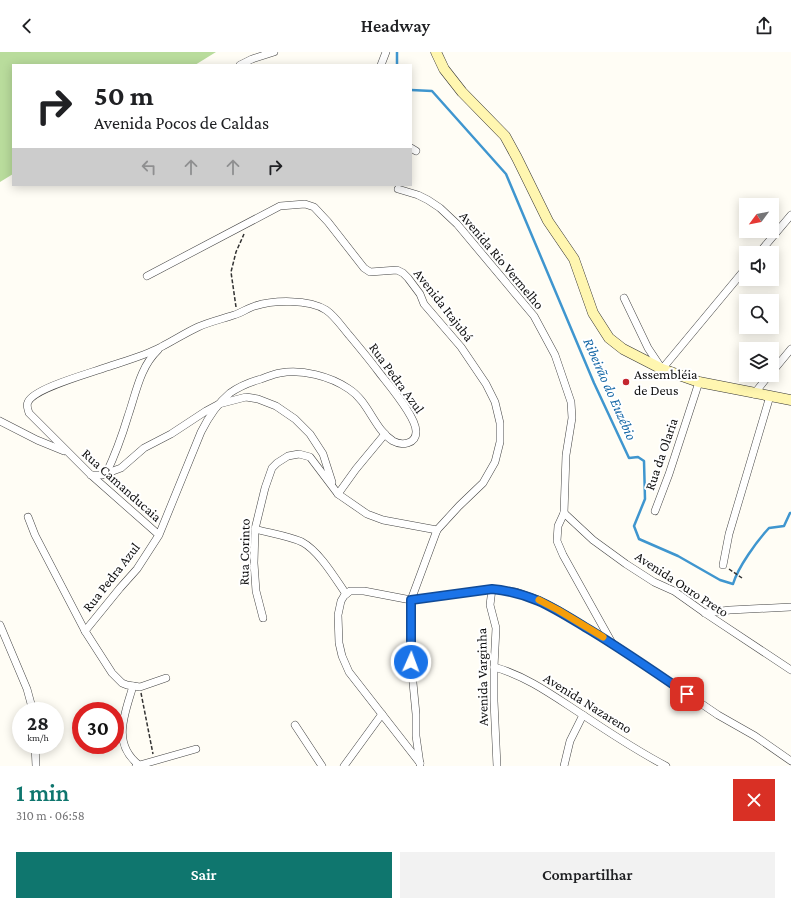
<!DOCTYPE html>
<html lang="pt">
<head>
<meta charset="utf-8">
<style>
	body { margin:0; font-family:"Crimson Pro",serif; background:#f2f2f2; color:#202124; height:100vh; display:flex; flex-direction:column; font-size:15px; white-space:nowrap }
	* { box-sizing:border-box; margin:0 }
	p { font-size:13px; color:#757577 }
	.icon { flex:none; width:22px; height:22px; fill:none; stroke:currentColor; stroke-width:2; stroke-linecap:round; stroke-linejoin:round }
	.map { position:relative; height:714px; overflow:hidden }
	.panel { display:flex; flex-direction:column; background:#fff; flex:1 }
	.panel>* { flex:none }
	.guide { position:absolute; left:12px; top:12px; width:400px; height:122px; border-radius:0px; box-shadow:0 2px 10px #0003; background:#fff; color:#202124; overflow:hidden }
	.needle { width:26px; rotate:238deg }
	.tools { position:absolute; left:739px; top:146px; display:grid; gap:8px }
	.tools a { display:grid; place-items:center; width:40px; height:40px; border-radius:0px; background:#fff; box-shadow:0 2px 10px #0003; font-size:20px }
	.speed { position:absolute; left:12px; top:650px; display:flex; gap:8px; font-size:20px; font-weight:700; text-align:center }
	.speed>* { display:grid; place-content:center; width:52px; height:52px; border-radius:50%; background:#fff; box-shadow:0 2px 10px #0003; line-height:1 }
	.speed small { font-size:10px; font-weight:400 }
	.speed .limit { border:6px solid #d22; background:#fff; color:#111 }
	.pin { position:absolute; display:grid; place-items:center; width:34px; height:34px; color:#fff; margin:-17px; border-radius:8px; box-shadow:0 2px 6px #0006 }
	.me { position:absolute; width:44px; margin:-22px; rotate:2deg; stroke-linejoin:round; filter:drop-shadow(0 0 3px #0008) }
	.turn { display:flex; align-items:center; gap:14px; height:84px; padding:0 16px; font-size:18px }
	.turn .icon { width:52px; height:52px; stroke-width:2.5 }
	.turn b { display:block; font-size:28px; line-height:34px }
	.lanes { display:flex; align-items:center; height:38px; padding:0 16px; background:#0003; justify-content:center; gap:20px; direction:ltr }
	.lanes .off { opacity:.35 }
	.round { display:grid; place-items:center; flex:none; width:42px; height:42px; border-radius:0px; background:#f2f2f2 }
	.headline { display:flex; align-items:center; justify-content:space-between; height:68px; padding:0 16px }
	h1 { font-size:24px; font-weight:600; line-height:30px; color:#0f766e }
	.button { display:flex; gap:8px; margin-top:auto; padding:8px 16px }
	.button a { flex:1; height:46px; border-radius:0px; background:#0f766e; color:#fff; font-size:16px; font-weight:600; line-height:46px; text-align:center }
	.button a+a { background:#f2f2f2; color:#202124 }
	header { display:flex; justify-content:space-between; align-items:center; height:52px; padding:0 16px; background:#fff; font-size:18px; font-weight:600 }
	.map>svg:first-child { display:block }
	.forest { fill:#b9dc9c }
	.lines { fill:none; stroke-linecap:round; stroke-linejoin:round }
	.stream { stroke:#3f96cf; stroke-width:2.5 }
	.street-casing { stroke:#444; stroke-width:8 }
	.secondary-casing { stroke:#333; stroke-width:11 }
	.path { stroke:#333; stroke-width:1.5; stroke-dasharray:4 2; stroke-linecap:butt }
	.street { stroke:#fff; stroke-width:7 }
	.secondary { stroke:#fff6b0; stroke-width:10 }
	.route-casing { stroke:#114b97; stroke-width:10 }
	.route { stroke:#1a73e8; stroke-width:7 }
	.slow { stroke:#f59e0b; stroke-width:7 }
	.poi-dot { fill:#c4262e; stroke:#fff; stroke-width:1.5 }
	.labels { text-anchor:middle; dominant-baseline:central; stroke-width:4; stroke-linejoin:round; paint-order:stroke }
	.street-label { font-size:14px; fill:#111; stroke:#fff }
	.poi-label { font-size:14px; fill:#111; stroke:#fff; text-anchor:start }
	.water-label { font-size:15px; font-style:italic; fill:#1768a6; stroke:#fff }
</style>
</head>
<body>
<header><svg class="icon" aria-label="back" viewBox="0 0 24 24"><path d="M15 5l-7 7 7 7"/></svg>Headway<svg class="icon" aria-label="share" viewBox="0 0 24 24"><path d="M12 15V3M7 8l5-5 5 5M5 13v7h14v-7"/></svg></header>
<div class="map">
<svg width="791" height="714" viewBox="0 0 791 714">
	<rect width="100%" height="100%" fill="#fffdf5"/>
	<path class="forest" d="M0,0H216L195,13H13V122L0,130Z"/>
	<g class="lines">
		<g class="stream">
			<path d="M397,0V13"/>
			<path d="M411,38L432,39L506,122L594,331L629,406L638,405L644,409L645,447L634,474L639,487L678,504L720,528L733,532C738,515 757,489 769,476L784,474L790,461H791"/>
		</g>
		<g class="street-casing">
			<g id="street">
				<path d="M240,13L252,7L274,0"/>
				<path d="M381,13L386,0"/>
				<path d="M411,96L416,99"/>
				<path d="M398,137L418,143L428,148L440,156L457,172L534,264L555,303L571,350L572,366L566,403L564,461L558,474L557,489L563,503L612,591"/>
				<path d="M759,201L791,163"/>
				<path d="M147,224L280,154L305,152L314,155L328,170L364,216L370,220L397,218L403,221L408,226L420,242L424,252L461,295L486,332L495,350L500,371V390L495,410L483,431L459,454L437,478L411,548V610L416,662V684L420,712"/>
				<path d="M624,246L648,296L662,317L746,216"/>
				<path d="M772,320L791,297"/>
				<path d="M754,342L769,323"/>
				<path d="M0,369L37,388L64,399"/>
				<path d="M106,422C115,403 122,384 128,364C136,341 140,315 158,298"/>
				<path d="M91,423H102L121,416L144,396L171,382L206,359L219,352L246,345L258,347L276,354L295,367L310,382L323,402L332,430"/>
				<path d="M338,442L356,417L385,382"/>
				<path d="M655,459L669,422L699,330"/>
				<path d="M564,461L593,488L626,512L654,530L674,539L705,561L791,618"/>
				<path d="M28,465L35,483L85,579L112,621L122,631L127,633L140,635L166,626"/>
				<path d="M255,477C269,481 289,484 302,490C319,499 335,526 346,542"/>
				<path d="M723,513L729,482L770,344"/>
				<path d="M492,537L490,553L496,576L494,615V649L497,714"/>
				<path d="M705,561L730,558L791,555"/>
				<path d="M263,566L256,539L254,511L255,477L265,436L272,416L277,411L288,404L299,402L310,405L338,442L367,462L383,468L437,478"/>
				<path d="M0,573L27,637L33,659"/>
				<path d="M85,579L120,536L137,517L159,483L201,380C208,366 218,351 230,341C240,334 250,330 261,327C267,325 273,322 280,321C302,317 330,324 349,337C369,350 374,377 393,389C402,394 416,392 416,380C417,365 387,331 378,319C369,307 359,295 349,283C342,275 335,264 326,258C309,247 273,248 255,254C248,256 241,261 234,263C222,267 209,270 198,275C185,281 173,289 161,295C144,304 125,309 107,315C91,321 34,336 28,350C26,354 28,357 29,361L91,423L159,483"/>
				<path d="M494,615C527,624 555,645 583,663C610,681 637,699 666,714"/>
				<path d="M133,634C125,662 111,691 139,713"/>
				<path d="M295,673L322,714"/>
				<path d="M35,693L36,714"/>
				<path d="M420,711L349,620L342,604L339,591L338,563L341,549L344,544L350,539H364L411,548L492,537L516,540L539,548L558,558L612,591L718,663L755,684L791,709"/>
				<path d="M136,714L196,697"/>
				<path d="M344,714L382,662"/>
				<path d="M564,714L570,689L583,663"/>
			</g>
		</g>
		<g class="secondary-casing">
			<path id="secondary" d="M436,0L444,17L462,40L505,84L517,106L548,169L574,207L593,261L609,286L623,297L662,317L699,330L791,348"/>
		</g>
		<g class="path">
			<path d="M236,255L231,220L236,200L244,182"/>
			<path d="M729,517L742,526"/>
			<path d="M141,641L153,702"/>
		</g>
		<use href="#street" class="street"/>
		<use href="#secondary" class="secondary"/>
	</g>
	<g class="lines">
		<g class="route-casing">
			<path id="route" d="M411,610V548L492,537C533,541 555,557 590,578C623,598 655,620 687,642"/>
		</g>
		<use href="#route" class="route"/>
		<path class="slow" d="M539,548L558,558L603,585"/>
	</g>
	<circle class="poi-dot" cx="626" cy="330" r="4"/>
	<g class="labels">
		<g class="street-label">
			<text transform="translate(502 208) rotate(50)">Avenida Rio Vermelho</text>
			<text transform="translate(444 253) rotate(52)">Avenida Itajubá</text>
			<text transform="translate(397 326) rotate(54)">Rua Pedra Azul</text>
			<text transform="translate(661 402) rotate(-71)">Rua da Olaria</text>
			<text transform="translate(122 433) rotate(42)">Rua Camanducaia</text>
			<text transform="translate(244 500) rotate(-89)">Rua Corinto</text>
			<text transform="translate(111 525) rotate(-52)">Rua Pedra Azul</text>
			<text transform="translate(682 532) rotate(33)">Avenida Ouro Preto</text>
			<text transform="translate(482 625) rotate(-91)">Avenida Varginha</text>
			<text transform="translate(588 651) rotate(32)">Avenida Nazareno</text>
		</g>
		<g class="poi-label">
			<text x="634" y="322">Assembléia<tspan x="634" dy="16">de Deus</tspan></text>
		</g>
		<g class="water-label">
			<text transform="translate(610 337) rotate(66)">Ribeirão do Euzébio</text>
		</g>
	</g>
</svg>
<div class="tools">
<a><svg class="needle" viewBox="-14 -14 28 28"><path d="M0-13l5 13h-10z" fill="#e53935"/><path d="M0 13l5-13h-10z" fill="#757577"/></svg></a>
<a><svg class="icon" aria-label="sound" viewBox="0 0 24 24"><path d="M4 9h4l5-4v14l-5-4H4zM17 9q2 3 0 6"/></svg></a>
<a><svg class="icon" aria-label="search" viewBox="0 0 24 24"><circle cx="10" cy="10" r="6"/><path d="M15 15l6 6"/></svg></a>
<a><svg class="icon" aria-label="layers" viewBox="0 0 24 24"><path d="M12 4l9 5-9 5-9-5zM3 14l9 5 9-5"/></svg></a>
</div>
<div class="speed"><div>28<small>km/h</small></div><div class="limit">30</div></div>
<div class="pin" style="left:687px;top:642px;background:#d93025"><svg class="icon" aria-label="arrive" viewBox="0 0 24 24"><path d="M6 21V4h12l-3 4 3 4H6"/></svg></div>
<svg class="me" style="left:411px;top:610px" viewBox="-20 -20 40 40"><circle r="17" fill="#1a73e8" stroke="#fff" stroke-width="3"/><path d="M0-11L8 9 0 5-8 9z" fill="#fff"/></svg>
<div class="guide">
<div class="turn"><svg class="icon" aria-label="right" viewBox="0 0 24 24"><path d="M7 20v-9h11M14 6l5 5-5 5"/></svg><div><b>50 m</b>Avenida Pocos de Caldas</div></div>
<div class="lanes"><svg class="icon off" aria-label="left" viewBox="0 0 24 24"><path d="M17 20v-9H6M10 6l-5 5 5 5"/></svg><svg class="icon off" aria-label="ahead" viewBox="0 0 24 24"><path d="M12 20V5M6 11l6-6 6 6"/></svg><svg class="icon off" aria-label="ahead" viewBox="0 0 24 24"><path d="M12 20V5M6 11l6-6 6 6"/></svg><svg class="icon" aria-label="right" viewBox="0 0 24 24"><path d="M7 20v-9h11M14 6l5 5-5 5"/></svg></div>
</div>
</div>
<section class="panel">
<div class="headline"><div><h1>1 min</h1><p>310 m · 06:58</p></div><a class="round" style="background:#d93025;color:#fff"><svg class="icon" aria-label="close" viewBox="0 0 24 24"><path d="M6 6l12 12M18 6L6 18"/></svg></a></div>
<div class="button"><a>Sair</a><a>Compartilhar</a></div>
</section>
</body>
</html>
